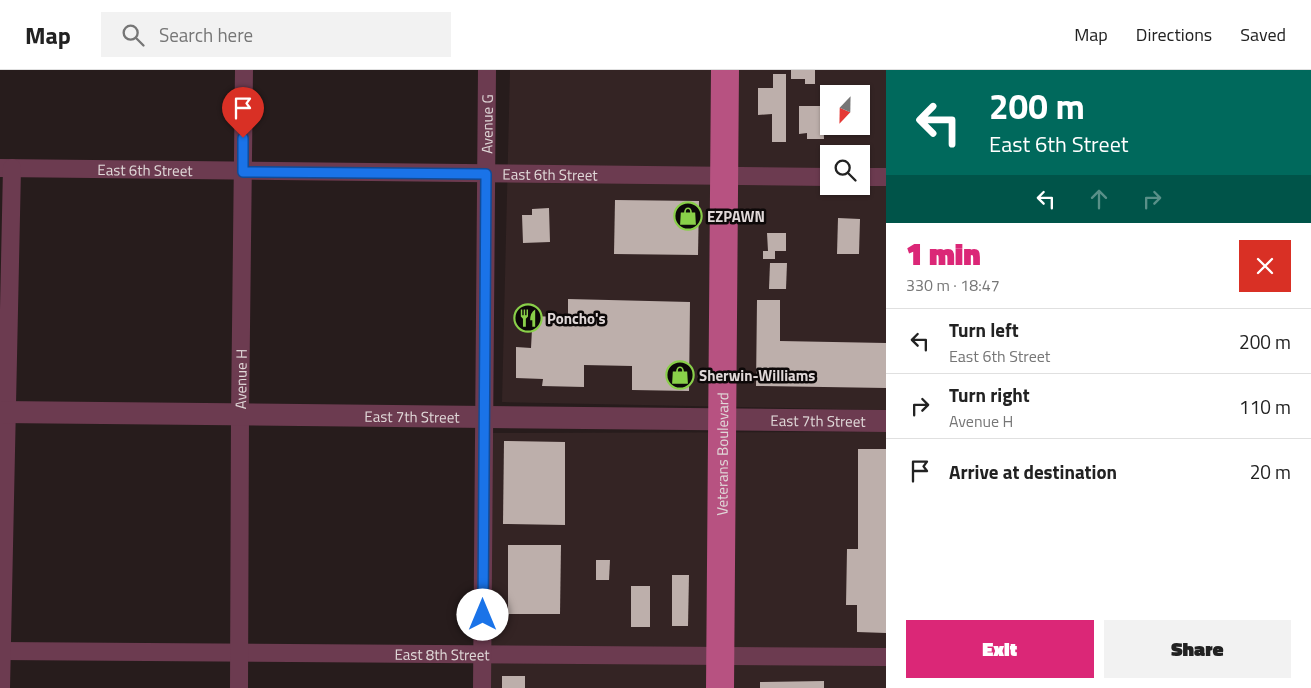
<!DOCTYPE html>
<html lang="en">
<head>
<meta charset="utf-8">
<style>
	body { margin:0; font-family:"Titillium Web",sans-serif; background:#f2f2f2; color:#222; height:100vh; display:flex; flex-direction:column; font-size:19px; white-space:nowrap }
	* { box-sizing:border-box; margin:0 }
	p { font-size:16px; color:#767676 }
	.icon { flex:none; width:28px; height:28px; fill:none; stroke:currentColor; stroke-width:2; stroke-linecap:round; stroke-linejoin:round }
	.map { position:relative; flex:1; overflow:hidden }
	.details { display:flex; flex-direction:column; background:#fff; width:425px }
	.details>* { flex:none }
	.guide { background:#00695c; color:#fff; overflow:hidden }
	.needle { width:32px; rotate:202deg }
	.tools { position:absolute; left:820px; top:15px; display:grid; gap:10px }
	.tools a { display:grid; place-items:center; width:50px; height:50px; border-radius:0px; background:#fff; box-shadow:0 1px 4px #0004; font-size:25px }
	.pin { position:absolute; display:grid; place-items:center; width:42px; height:42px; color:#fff; margin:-51px -21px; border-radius:50% 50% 50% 0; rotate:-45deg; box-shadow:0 0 5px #0007 }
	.pin .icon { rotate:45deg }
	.me { position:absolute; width:55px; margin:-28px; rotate:0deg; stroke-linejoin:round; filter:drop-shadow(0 0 4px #0008) }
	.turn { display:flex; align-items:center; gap:18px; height:105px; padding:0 20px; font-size:22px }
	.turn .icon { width:65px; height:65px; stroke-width:2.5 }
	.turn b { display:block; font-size:35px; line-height:42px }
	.lanes { display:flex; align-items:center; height:48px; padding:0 20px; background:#0003; justify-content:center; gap:25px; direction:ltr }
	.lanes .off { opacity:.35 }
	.round { display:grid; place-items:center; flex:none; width:52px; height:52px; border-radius:0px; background:#f2f2f2 }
	.head { display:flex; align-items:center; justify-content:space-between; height:85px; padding:0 20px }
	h1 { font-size:30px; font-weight:800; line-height:38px; color:#db2777 }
	.action { display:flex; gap:10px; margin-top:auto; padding:10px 20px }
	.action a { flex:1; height:58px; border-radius:0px; background:#db2777; color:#fff; font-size:20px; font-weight:800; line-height:58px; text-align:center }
	.action a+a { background:#f2f2f2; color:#222 }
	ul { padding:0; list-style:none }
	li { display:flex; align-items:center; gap:15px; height:65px; padding:0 20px; border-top:1px solid #e0e0e0 }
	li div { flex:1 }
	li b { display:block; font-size:19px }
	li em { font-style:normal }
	header { display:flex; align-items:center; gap:30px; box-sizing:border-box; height:70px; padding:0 25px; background:#fff; border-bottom:1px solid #e0e0e0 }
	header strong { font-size:24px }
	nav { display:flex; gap:28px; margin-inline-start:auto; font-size:18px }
	.search { width:350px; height:45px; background:#f2f2f2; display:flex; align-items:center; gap:12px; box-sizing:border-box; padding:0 18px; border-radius:0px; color:#767676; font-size:19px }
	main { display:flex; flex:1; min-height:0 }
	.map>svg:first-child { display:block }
	.built { fill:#342424; fill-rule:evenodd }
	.building { fill:#bdafab }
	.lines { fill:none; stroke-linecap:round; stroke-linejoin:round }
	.minor { stroke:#6c3b50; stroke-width:18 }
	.tertiary { stroke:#6c3b50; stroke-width:22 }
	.primary { stroke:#b75281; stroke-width:28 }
	.route-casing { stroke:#114b97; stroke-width:12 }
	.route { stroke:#1a73e8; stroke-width:9 }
	.labels { text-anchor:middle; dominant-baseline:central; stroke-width:5; stroke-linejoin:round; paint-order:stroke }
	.street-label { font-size:15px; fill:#e0d8d8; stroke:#0c0808 }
	.poi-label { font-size:15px; font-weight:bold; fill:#e0d8d8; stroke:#0c0808; text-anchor:start }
</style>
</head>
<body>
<header>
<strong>Map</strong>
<div class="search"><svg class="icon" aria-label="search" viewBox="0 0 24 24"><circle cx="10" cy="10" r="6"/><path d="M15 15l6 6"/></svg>Search here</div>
<nav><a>Map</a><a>Directions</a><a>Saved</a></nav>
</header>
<main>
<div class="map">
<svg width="886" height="618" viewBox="0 0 886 618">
	<rect width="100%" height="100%" fill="#271c1c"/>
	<g class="built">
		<path d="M510,0H886V340L502,332ZM829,24H861V56H829ZM829,84H861V116H829Z"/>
		<path d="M886,362V618H488L492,363Z"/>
	</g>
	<g class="building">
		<path d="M791,0H815V14H805V9H791Z"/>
		<path d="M773,4H786V72H772V44L758,45V18H773Z"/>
		<path d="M799,36H823L824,69H807V63L799,64Z"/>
		<path d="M615,130L699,131L698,185L614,184Z"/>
		<path d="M549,138L550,172L523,173L522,145H532V139Z"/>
		<path d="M838,148L860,149L859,184H837Z"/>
		<path d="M767,163H786V181H775V189H763V181H768Z"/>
		<path d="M770,193H787L786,219H769Z"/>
		<path d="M568,229L690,232L689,321L632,320V296L584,295V317L542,316L543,309L516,308V277L531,278L532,259H525V246L568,247Z"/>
		<path d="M757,230H780V271L886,273V318L756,316Z"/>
		<path d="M504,371L565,372V455L503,454Z"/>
		<path d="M858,379H886V563L857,562V535H846L847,479H858Z"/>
		<path d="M508,475H561L560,544H508Z"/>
		<path d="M596,490H610L609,510H596Z"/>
		<path d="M672,505H689L688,556H672Z"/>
		<rect x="631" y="516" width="19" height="41"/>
		<rect x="502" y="606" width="23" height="12"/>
		<path d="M824,611V618H760V612Z"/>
	</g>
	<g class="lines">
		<g class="minor">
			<path id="s1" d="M0,98L829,107"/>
			<path d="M861,107H886"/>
			<path id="s2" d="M0,581L886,587"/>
			<path d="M1,618L12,98"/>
			<path id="s3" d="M239,618L240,344L244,0"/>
			<path id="s4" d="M482,618L487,0"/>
		</g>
		<path class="tertiary" id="s5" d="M0,342L886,351"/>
		<path class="primary" id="s6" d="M720,618L725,0"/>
	</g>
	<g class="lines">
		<g class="route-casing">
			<path id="route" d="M243,68V102L486,104L483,545"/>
		</g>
		<use href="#route" class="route"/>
	</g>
	<defs>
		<g id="shop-ring" transform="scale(1.4375)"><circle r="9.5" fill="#0c0808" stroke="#89cf49" stroke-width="1.5"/><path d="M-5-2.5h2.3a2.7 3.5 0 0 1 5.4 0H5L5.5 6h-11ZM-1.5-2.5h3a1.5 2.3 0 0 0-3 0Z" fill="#89cf49"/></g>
		<g id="restaurant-ring" transform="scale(1.4375)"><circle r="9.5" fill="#0c0808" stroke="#89cf49" stroke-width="1.5"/><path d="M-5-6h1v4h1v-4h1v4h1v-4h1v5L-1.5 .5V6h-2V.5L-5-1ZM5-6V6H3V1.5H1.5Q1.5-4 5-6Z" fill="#89cf49"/></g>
	</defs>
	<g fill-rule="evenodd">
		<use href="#shop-ring" x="688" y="146"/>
		<use href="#restaurant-ring" x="528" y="248"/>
		<use href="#shop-ring" x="680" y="305"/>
	</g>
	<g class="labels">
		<g class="street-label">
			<text stroke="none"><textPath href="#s4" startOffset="564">Avenue G</textPath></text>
			<text stroke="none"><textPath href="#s1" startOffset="145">East 6th Street</textPath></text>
			<text stroke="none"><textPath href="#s1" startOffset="550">East 6th Street</textPath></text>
			<text stroke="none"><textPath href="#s3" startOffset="309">Avenue H</textPath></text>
			<text stroke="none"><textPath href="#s5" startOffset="412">East 7th Street</textPath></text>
			<text stroke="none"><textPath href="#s5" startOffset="818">East 7th Street</textPath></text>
			<text stroke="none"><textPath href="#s6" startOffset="234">Veterans Boulevard</textPath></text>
			<text stroke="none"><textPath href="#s2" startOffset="442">East 8th Street</textPath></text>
		</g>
		<g class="poi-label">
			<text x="707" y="146">EZPAWN</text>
			<text x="547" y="248">Poncho's</text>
			<text x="699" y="305">Sherwin-Williams</text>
		</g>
	</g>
</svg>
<div class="tools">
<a><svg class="needle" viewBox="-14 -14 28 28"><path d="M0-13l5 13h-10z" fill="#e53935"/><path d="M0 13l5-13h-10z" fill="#767676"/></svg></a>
<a><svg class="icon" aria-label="search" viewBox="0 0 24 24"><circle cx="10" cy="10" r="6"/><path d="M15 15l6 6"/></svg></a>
</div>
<div class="pin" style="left:243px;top:68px;background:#d93025"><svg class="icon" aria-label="arrive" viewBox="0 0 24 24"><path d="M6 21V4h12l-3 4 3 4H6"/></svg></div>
<svg class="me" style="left:483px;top:545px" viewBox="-20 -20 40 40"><circle r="19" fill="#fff"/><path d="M0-13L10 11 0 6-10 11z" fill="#1a73e8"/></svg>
</div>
<section class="details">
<div class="guide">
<div class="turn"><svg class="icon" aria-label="left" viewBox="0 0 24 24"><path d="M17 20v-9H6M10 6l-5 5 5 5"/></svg><div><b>200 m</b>East 6th Street</div></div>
<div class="lanes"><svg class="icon" aria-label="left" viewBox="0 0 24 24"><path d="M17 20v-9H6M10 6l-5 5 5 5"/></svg><svg class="icon off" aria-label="ahead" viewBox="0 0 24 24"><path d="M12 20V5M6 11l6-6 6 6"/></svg><svg class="icon off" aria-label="right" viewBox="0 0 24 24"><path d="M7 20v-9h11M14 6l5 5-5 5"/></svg></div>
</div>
<div class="head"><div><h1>1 min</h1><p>330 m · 18:47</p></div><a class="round" style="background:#d93025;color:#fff"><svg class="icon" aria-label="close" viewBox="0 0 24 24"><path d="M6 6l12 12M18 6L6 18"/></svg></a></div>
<ul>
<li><svg class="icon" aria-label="left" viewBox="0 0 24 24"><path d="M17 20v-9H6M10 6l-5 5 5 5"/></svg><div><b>Turn left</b><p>East 6th Street</p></div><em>200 m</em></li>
<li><svg class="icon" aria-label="right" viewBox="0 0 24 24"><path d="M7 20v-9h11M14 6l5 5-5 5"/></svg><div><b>Turn right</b><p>Avenue H</p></div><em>110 m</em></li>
<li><svg class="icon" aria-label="arrive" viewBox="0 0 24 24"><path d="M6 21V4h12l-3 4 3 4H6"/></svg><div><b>Arrive at destination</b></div><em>20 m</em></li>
</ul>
<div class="action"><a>Exit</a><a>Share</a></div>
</section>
</main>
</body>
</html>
